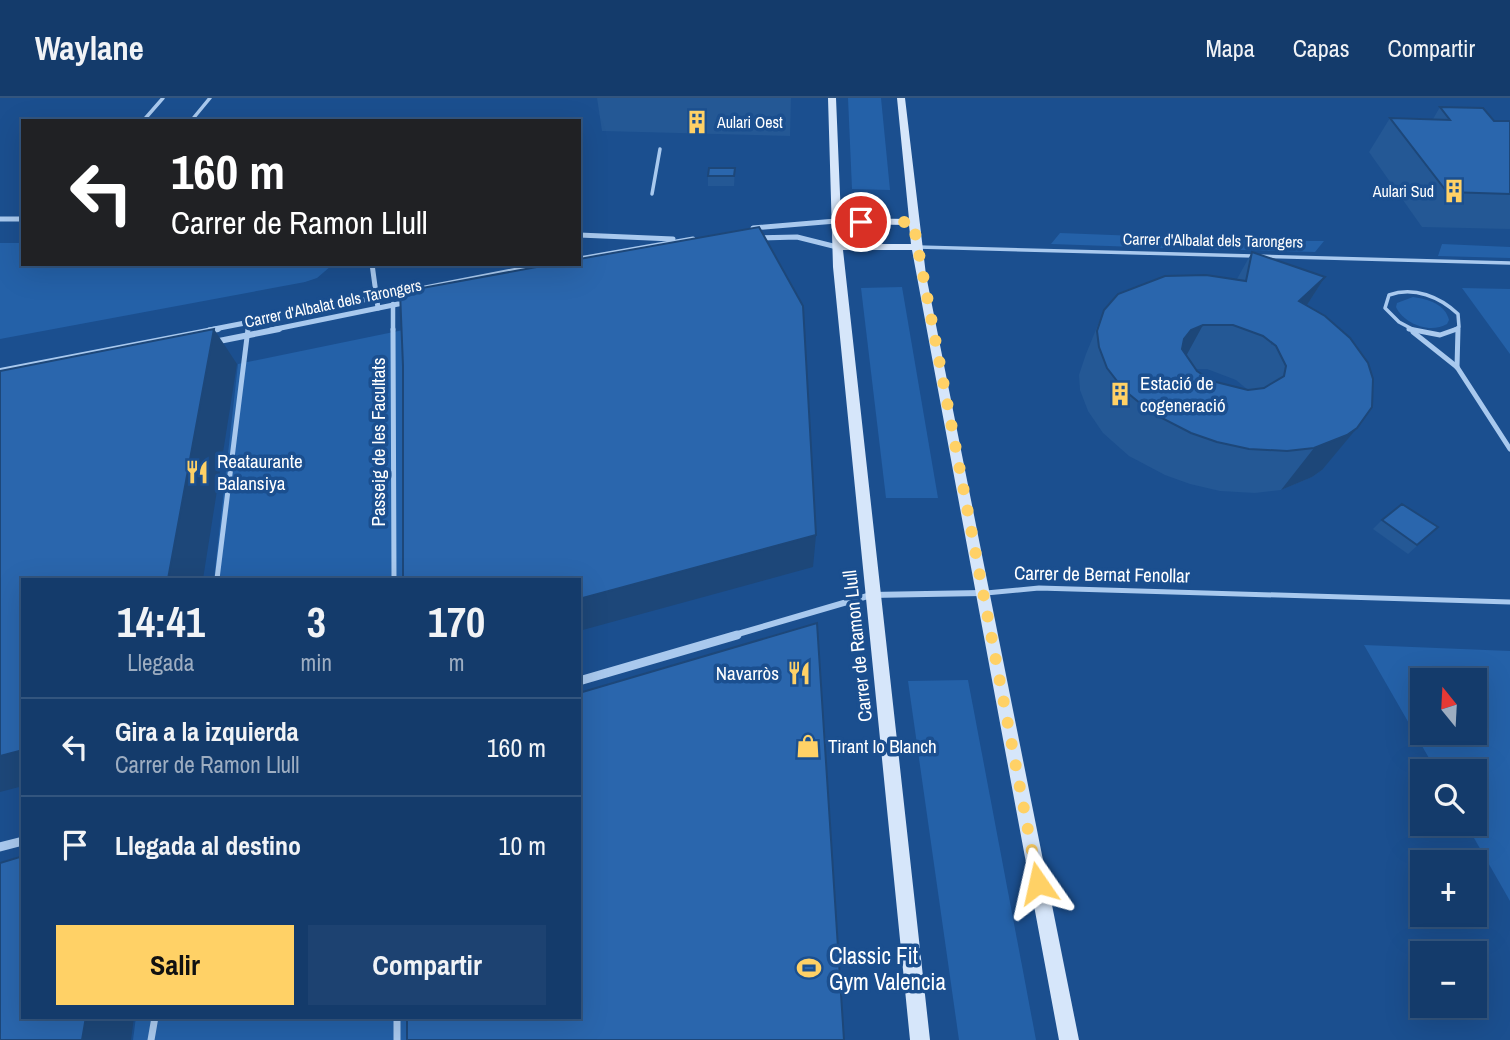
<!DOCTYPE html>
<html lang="es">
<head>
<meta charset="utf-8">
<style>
	body { margin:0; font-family:"Archivo Narrow",sans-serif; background:#1d4271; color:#f1f3f6; height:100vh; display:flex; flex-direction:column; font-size:26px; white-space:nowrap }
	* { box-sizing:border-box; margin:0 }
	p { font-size:23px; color:#9dadc1 }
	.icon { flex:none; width:38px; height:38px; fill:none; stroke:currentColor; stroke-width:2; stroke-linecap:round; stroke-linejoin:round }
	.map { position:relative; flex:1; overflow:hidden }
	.details { position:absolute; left:21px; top:480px; width:560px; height:441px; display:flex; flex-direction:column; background:#143b6b; border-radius:0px; box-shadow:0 7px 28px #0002,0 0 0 2px #33557e }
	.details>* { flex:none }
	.banner { position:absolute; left:21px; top:21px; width:560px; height:147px; border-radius:0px; box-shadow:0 7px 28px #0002,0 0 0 2px #33557e; background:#202124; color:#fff; overflow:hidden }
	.needle { width:46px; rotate:342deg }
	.tools { position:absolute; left:1410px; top:570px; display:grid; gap:14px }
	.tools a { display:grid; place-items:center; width:77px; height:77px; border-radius:0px; background:#143b6b; box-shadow:0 7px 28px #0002,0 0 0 2px #33557e; font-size:35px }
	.pin { position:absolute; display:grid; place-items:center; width:60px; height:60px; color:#fff; margin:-30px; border:4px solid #fff; border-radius:50%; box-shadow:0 2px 7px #0007 }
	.me { position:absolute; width:77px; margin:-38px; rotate:349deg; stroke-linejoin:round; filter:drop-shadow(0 0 5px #0008) }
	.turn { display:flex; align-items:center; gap:24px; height:147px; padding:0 35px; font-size:32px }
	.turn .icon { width:91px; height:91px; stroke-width:2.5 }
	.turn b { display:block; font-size:49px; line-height:60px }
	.eta { display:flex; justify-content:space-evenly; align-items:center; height:119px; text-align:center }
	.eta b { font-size:42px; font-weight:700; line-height:49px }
	.button { display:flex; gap:14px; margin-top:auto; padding:14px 35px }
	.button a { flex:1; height:80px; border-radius:0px; background:#ffd166; color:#111; font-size:28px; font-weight:700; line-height:80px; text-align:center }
	.button a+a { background:#1d4271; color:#f1f3f6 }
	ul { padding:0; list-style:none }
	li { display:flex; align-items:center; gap:21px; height:98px; padding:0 35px; border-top:2px solid #33557e }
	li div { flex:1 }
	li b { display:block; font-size:26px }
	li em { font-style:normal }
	header { display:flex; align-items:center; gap:42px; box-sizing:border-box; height:98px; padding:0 35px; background:#143b6b; border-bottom:2px solid #33557e }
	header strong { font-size:33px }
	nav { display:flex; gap:38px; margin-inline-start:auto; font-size:24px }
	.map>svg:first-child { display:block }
	.green { fill:#2461a8; fill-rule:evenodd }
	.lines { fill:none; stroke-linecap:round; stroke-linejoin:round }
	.service-far1 { stroke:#a9c9ee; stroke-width:3.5 }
	.service { stroke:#a9c9ee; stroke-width:5 }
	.pedestrian-far2 { stroke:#a9c9ee; stroke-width:4.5 }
	.pedestrian-far1 { stroke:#a9c9ee; stroke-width:5 }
	.pedestrian { stroke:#a9c9ee; stroke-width:7 }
	.minor-far2 { stroke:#a9c9ee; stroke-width:5 }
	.minor-far1 { stroke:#a9c9ee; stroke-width:6 }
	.minor { stroke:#a9c9ee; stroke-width:9 }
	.secondary { fill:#d6e6fa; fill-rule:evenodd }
	.wall { fill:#245895; fill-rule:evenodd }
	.shaded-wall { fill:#1d4779 }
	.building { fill:#2a66ad; stroke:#1d4779; stroke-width:2; fill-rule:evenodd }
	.route { stroke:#ffd166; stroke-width:12; stroke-dasharray:0 21.6 }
	.labels { text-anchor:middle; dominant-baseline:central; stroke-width:7; stroke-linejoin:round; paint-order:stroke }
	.far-poi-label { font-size:16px; fill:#fff; stroke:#1b4f8f; text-anchor:start }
	.far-street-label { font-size:16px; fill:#fff; stroke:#1b4f8f }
	.poi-label { font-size:19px; fill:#fff; stroke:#1b4f8f; text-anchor:start }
	.street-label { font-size:19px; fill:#fff; stroke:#1b4f8f }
	.near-poi-label { font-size:23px; fill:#fff; stroke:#1b4f8f; text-anchor:start }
</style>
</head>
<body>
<header>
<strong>Waylane</strong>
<nav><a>Mapa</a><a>Capas</a><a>Compartir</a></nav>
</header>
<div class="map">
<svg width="1510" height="942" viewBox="0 0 1510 942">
	<rect width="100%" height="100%" fill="#1b4f8f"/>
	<g class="green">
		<path d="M848,0H881L890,92L852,91Z"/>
		<path d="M1060,135L1163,139H1176L1166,150L1051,146Z"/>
		<path d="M1209,140L1311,143H1324L1315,154L1202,151Z"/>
		<path d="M0,145H23V166L331,168L317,180L305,184L0,241Z"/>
		<path d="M1442,146L1510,149V160L1438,158Z"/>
		<path d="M902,189L938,400H886L861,190Z"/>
		<path d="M1462,190L1510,191V256Z"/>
		<path d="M1413,199C1428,201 1445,206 1449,222L1447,226C1430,236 1404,226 1396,209L1397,205Z"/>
		<path d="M413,230L420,481H214L238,266Z"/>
		<path d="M1364,547L1510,553V803L1466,726H1475V674H1437ZM1423,583H1475V635H1423Z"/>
		<path d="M968,582L1036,942H959L908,583Z"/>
		<path d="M136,919H420L421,942H133Z"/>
	</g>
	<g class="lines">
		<g class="service-far1">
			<path d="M121,21L143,22"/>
			<path d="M143,23L163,0"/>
			<path d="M191,23L210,0"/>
			<path d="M652,96L660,51"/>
			<path d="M918,149L1510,165"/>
			<path d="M1414,232L1399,224L1385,210L1389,197C1414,188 1440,199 1458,216L1459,229L1454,232"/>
		</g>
		<g class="service">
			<path d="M1409,231L1440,237L1457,231"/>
			<path d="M1413,234L1457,269L1510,351"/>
			<path d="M1457,269L1458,231"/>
			<path d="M986,495L1039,490L1510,504"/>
		</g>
		<g class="pedestrian-far2">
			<path d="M393,206V232"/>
			<path d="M248,232L249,224"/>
		</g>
		<g class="pedestrian-far1">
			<path d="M393,231L394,481"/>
			<path d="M217,481L248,231"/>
		</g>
		<g class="pedestrian">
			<path d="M397,919V942"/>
			<path d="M151,942L155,919"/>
		</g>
		<g class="minor-far2">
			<path d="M0,121H23"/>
			<path d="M753,130L836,123"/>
			<path d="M579,137L673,141"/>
			<path d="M757,140L797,139L837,149"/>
			<path d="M579,161L693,141"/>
			<path d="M372,166L378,210"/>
			<path d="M209,232L548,166"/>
			<path d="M271,232L408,204"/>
		</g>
		<g class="minor-far1">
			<path d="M214,244L279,231"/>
			<path d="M0,273L218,231"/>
			<path d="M731,538L871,497L982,495"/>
		</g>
		<g class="minor">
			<path d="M579,583L737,537"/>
			<path d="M0,749L23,743"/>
		</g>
		<path class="secondary" d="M828,0H836L841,120L909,121L897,0H905L926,177L1079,942H1059L912,152H843L930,942H910L833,169ZM841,126L909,127L911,146H842Z"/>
	</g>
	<g class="wall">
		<path d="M597,0H791L790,38L602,33Z"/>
		<path d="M1440,9L1494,23H1509L1510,22V131L1422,129L1369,54L1390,20L1433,21Z"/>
		<path d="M735,70L734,88H708V78Z"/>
		<path d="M1252,154L1325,179L1307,207L1322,372L1312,379L1281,392L1255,395L1220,393L1190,386L1165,377L1129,358L1103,335L1088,313L1080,292L1079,277L1086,256L1104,212L1237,181ZM1195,271H1207L1236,282L1248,292L1212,283L1197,273Z"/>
		<path d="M1382,422L1438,429L1408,456L1373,431Z"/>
	</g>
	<g class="shaded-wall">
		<path d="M1325,179L1296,224L1271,247L1299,203Z"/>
		<path d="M1203,227L1179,271L1184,241L1191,232Z"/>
		<path d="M214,231L237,266L203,481H168Z"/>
		<path d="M1357,330L1322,372L1312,379L1281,392L1314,350Z"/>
		<path d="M816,437L813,469L579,533V501Z"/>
		<path d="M23,652V688L0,694V658Z"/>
		<path d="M86,919H134L131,942H82Z"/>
	</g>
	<g class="building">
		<path d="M1440,9L1483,10L1494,23H1510V96L1447,94L1390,20L1450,22Z"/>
		<path d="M709,70H735L734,78H708Z"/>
		<path d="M759,129L803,208L816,437L579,501V481H403V268L400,194L553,166H579V161Z"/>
		<path d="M1252,154L1325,179L1299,203L1325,218L1350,240L1368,265L1373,281L1372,309L1357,330L1347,337L1314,350L1287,353L1249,351L1217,344L1191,335L1152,315L1124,292L1107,270L1099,249L1097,233L1104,212L1118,196L1165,178L1206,177L1246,183ZM1203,227H1233L1263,238L1276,248L1286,268L1284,278L1264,290L1248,292L1212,283L1197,273L1182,251L1184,241L1191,232Z"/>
		<path d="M214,231L168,481H23V652L0,658V273Z"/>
		<path d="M1402,406L1438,429L1417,447L1382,422Z"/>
		<path d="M817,525L844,942H407V919H579V595Z"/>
		<path d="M23,758V919H86L82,942H0V765Z"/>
	</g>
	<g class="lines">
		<path class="route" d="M861,124H913L1038,785"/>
	</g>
	<defs>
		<g id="building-bare" transform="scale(1.89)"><path d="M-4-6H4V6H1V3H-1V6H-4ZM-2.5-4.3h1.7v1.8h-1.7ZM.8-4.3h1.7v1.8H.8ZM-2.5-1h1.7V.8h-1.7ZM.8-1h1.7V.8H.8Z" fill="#ffd166" stroke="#1b4f8f" stroke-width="2.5" paint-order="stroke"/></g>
		<g id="restaurant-bare" transform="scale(1.89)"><path d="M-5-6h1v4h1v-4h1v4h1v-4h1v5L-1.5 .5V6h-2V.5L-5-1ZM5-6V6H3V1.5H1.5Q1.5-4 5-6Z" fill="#ffd166" stroke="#1b4f8f" stroke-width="2.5" paint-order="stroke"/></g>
		<g id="shop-bare" transform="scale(1.89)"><path d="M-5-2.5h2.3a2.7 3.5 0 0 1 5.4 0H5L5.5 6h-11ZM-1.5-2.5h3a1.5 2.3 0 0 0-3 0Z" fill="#ffd166" stroke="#1b4f8f" stroke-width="2.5" paint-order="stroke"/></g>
		<g id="stadium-bare" transform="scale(1.89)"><path d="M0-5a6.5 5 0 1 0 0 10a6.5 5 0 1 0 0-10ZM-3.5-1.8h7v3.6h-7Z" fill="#ffd166" stroke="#1b4f8f" stroke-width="2.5" paint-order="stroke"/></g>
	</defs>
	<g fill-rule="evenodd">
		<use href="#building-bare" x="697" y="24"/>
		<use href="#building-bare" x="1454" y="93"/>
		<use href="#building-bare" x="1120" y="296"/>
		<use href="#restaurant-bare" x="197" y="374"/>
		<use href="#restaurant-bare" x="799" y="575"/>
		<use href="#shop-bare" x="808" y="648"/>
		<use href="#stadium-bare" x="809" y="870"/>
	</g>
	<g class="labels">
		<g class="far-poi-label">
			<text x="717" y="24">Aulari Oest</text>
			<text x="1434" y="93" text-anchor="end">Aulari Sud</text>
		</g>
		<g class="far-street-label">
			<text transform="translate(1213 142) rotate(1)">Carrer d'Albalat dels Tarongers</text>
			<text transform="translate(333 205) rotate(-12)">Carrer d'Albalat dels Tarongers</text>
		</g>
		<g class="poi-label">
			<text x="1140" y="285">Estació de<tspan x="1140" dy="22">cogeneració</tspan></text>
			<text x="217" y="363">Reataurante<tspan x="217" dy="22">Balansiya</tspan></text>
			<text x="779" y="575" text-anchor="end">Navarròs</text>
			<text x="828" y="648">Tirant lo Blanch</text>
		</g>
		<g class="street-label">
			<text transform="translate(378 344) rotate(-90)">Passeig de les Facultats</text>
			<text transform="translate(1102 476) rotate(1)">Carrer de Bernat Fenollar</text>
			<text transform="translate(857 548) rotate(-96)">Carrer de Ramon Llull</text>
		</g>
		<g class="near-poi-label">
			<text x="829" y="857">Classic Fit<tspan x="829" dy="26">Gym Valencia</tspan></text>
		</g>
	</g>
</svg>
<div class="tools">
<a><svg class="needle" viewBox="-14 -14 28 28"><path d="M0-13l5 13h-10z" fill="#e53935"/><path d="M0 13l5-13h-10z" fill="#9dadc1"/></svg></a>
<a><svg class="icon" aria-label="search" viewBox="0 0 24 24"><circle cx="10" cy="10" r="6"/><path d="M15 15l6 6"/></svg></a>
<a>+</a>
<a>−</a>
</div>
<div class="pin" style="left:861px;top:124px;background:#d93025"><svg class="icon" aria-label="arrive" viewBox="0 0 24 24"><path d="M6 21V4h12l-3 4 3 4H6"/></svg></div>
<svg class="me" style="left:1038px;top:785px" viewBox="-20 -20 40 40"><path d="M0-17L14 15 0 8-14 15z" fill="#ffd166" stroke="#fff" stroke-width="4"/></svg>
<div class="banner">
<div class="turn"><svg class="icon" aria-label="left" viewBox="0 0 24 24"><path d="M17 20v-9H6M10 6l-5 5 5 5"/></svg><div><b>160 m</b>Carrer de Ramon Llull</div></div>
</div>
<section class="details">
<div class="eta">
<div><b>14:41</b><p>Llegada</p></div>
<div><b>3</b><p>min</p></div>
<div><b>170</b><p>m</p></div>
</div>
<ul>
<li><svg class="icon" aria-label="left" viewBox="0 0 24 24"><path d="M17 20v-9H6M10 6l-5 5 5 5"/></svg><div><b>Gira a la izquierda</b><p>Carrer de Ramon Llull</p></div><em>160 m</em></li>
<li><svg class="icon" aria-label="arrive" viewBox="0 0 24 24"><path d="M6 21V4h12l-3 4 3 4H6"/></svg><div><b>Llegada al destino</b></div><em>10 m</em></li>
</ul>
<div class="button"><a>Salir</a><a>Compartir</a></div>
</section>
</div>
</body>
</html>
